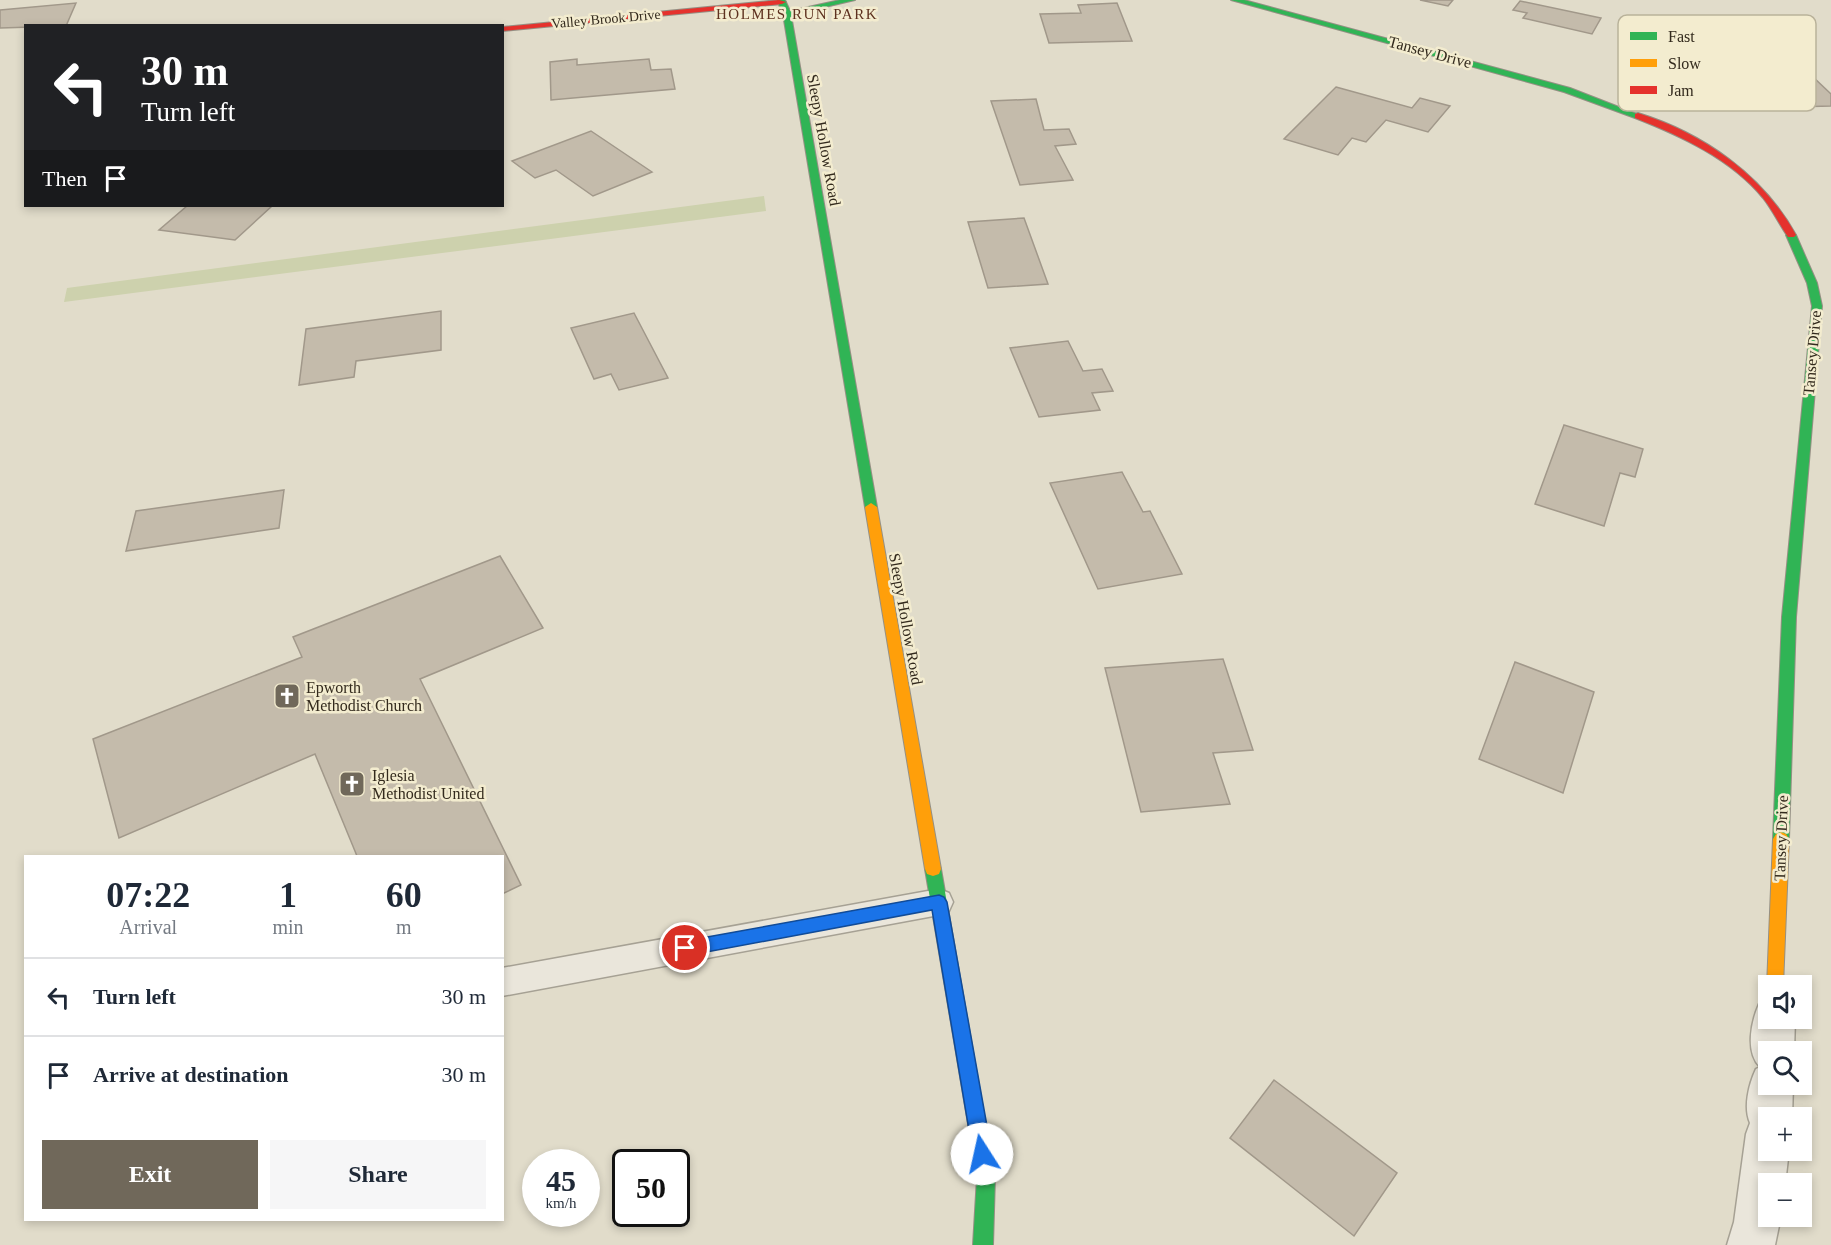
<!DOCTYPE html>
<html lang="en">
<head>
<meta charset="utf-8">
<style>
	body { margin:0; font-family:"Times New Roman",serif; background:#f6f6f7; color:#1f2937; height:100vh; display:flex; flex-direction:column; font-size:22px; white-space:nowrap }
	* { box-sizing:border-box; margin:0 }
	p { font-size:20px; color:#747a83 }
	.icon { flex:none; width:33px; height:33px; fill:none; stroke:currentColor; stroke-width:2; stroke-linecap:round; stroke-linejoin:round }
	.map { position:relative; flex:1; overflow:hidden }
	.sheet { position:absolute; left:24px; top:855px; width:480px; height:366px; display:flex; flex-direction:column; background:#fff; border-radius:0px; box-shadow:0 3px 9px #0003 }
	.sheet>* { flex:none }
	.hud { position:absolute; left:24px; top:24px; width:480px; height:183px; border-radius:0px; box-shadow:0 3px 9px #0003; background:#202124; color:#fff; overflow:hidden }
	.tools { position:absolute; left:1758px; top:975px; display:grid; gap:12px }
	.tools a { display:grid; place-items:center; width:54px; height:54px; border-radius:0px; background:#fff; box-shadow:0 3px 9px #0003; font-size:30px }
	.speed { position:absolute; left:522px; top:1149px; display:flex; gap:12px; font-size:30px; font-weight:700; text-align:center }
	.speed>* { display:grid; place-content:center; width:78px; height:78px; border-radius:50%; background:#fff; box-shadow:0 3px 9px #0003; line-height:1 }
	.speed small { font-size:15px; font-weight:400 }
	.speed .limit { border:3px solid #111; border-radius:9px; background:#fff; color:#111 }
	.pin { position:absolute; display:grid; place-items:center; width:51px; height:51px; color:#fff; margin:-26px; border:3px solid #fff; border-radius:50%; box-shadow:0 2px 6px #0007 }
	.me { position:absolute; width:66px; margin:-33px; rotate:350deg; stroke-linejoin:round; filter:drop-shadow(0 0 4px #0008) }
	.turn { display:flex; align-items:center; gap:21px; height:126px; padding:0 18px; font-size:27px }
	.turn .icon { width:78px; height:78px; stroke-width:2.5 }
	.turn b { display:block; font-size:42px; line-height:51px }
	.then { display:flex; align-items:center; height:57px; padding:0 18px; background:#0003; gap:12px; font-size:22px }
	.eta { display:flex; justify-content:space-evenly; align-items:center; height:102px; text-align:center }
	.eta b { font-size:36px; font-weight:700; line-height:42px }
	.action { display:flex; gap:12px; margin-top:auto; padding:12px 18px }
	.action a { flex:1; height:69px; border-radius:0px; background:#70685a; color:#fff; font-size:24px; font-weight:700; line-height:69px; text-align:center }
	.action a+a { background:#f6f6f7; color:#1f2937 }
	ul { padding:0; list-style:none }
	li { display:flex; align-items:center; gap:18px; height:78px; padding:0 18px; border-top:2px solid #e0e1e3 }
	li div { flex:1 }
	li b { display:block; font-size:22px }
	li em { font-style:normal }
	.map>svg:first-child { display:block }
	.green { fill:#cdd1ad }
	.building { fill:#c4bbab; stroke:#a1988a; stroke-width:1.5 }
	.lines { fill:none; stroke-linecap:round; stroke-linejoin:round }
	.lane-casing { stroke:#a6a194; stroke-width:3 }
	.street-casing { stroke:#a6a194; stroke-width:3 }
	.fast-casing { stroke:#959084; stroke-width:2 }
	.slow-casing { stroke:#959084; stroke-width:2 }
	.jam-casing { stroke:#959084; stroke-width:2 }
	.lane { fill:#eae6db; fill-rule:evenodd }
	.street { fill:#eae6db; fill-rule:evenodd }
	.fast { fill:#30b455; fill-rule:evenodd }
	.slow { fill:#ff9f0a; fill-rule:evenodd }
	.jam { fill:#e5322d; fill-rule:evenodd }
	.route { fill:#1a73e8; stroke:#114b97; stroke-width:1.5 }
	.labels { text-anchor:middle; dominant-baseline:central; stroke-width:5; stroke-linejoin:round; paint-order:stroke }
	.far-street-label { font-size:14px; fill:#332a1d; stroke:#f3eccf }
	.far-neighbourhood-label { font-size:15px; letter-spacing:1.5px; fill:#5d311f; stroke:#f3eccf }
	.street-label { font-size:16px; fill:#332a1d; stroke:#f3eccf }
	.poi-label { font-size:16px; fill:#332a1d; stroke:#f3eccf; text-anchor:start }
	.key { fill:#f3eccf; stroke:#b9b29a; stroke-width:1.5 }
	.key-label { font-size:16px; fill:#332a1d }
</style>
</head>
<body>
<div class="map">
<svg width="1831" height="1245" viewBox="0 0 1831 1245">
	<rect width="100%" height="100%" fill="#e1dcca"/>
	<path class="green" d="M764,196L766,211L64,302L67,288Z"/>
	<g class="building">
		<path d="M1420,0H1453L1448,6Z"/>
		<path d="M1520,1L1601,18L1592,34L1523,18L1527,13L1513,10Z"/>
		<path d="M76,3L66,26L0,28V10Z"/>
		<path d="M1117,3L1132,41L1049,43L1040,14L1081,13L1078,5Z"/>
		<path d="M1744,53L1808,66L1811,75L1831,94V106L1793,107L1770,86H1761L1751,77L1703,67L1708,54L1741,60Z"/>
		<path d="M577,59V65L649,59L651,70L671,69L675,89L551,100L550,62Z"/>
		<path d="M1336,87L1412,108L1420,98L1450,106L1428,132L1386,120L1366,142L1352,138L1338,155L1284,139Z"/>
		<path d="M1036,99L1044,130L1069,129L1076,144L1055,146L1073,180L1020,185L991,101Z"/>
		<path d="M591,131L652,172L593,196L556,170L535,178L512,161Z"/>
		<path d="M187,206H272L235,240L159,230Z"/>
		<path d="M1024,218L1048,284L988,288L968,222Z"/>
		<path d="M441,311V350L356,361L354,377L299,385L306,329Z"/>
		<path d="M634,313L668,378L619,390L611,374L594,379L571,328Z"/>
		<path d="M1068,341L1083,371L1102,369L1113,391L1092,393L1100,410L1039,417L1010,348Z"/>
		<path d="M1564,425L1643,449L1635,477L1620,473L1604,526L1535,504Z"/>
		<path d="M1122,472L1143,512L1150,511L1182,574L1098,589L1050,483Z"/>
		<path d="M284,490L279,528L126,551L136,511Z"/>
		<path d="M500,556L543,628L420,679L521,885L502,894V856H357L315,754L119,838L93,739L302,657L293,637Z"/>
		<path d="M1223,659L1253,750L1213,753L1230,804L1141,812L1105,668Z"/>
		<path d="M1515,662L1594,692L1563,793L1479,759Z"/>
		<path d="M1274,1080L1397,1173L1354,1236L1230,1138Z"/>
	</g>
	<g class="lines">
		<g class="lane-casing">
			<path id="lane" d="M939,889L949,893L953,902L949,911L939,915L502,996V968Z"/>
		</g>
		<g class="street-casing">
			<path id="street" d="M1768,1000V1018H1795L1794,1052H1768V1084H1793L1792,1118H1768V1150H1789L1785,1184H1768V1216H1781L1775,1245H1727L1734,1222L1746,1134L1750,1123C1743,1107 1749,1084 1756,1069L1760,1067C1745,1052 1751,1022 1759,1004Z"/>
		</g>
		<g class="fast-casing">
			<g id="fast">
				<path d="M777,0H785L790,11L840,0H855L791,15L877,507L871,511L865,507L783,14Z"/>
				<path d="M1231,0H1244L1570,88L1642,116L1635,118L1564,92Z"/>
				<path d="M1791,232L1796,235L1817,283L1822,306L1796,617L1789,839L1786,844L1781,846L1776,844L1773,839L1782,617L1812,306L1807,283L1786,235Z"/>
				<path d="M933,862L939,864L941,869L995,1177L993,1245H973L977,1177L925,869L927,864Z"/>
			</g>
		</g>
		<g class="slow-casing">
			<g id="slow">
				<path d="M871,503L877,507L941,869L939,874L933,876L927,874L925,869L865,507Z"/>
				<path d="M1781,832L1786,834L1789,839L1783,986H1768V990L1767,986L1773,839L1776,834Z"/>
			</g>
		</g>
		<g class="jam-casing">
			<g id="jam">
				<path d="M779,0L786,2L782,4L502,31V27Z"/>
				<path d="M1638,113C1703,133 1763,175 1796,235L1794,237H1788C1779,224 1773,211 1763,198C1731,159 1681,136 1635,118V114Z"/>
			</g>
		</g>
		<use href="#lane" class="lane"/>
		<use href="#street" class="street"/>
		<use href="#fast" class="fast"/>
		<use href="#slow" class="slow"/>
		<use href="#jam" class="jam"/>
	</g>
	<path class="route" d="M939,895L944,897L947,902L992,1154L989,1161L982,1164L976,1161L973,1154L932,910L685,956L679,954L677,948L679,943L685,941Z"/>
	<defs>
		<g id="church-square" transform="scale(1.35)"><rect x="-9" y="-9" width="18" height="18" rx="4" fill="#70685a" stroke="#f3eccf"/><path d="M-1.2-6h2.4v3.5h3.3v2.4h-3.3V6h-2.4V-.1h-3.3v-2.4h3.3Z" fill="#fff"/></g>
	</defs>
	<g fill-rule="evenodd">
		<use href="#church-square" x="287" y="696"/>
		<use href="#church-square" x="352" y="784"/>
	</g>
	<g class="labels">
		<g class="far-street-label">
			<text transform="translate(606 19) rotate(-5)">Valley Brook Drive</text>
		</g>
		<g class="far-neighbourhood-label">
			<text x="797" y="14">HOLMES RUN PARK</text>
		</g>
		<g class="street-label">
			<text transform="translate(1430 52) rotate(15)">Tansey Drive</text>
			<text transform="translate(824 140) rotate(80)">Sleepy Hollow Road</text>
			<text transform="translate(1812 353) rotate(-85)">Tansey Drive</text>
			<text transform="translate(906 619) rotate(80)">Sleepy Hollow Road</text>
			<text transform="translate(1781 838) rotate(-88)">Tansey Drive</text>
		</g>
		<g class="poi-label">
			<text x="306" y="687">Epworth<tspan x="306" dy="18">Methodist Church</tspan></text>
			<text x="372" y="775">Iglesia<tspan x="372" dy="18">Methodist United</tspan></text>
		</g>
	</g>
	<rect x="1618" y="15" width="198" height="96" rx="9" class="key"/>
	<rect x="1630" y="32" width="27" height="8" fill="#30b455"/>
	<rect x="1630" y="59" width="27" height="8" fill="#ff9f0a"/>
	<rect x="1630" y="86" width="27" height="8" fill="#e5322d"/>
	<g class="key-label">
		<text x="1668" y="42">Fast</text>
		<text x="1668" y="69">Slow</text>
		<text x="1668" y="96">Jam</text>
	</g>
</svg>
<div class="tools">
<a><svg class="icon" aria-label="sound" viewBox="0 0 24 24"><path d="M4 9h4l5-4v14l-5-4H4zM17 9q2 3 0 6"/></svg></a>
<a><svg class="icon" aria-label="search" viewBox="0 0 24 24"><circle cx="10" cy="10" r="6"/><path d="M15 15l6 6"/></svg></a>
<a>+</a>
<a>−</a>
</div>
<div class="speed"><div>45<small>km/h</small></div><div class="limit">50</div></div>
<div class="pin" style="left:685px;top:948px;background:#d93025"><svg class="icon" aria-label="arrive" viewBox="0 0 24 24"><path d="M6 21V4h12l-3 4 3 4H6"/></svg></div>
<svg class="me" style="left:982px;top:1154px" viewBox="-20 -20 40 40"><circle r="19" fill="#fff"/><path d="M0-13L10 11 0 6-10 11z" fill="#1a73e8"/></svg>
<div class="hud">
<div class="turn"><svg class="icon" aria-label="left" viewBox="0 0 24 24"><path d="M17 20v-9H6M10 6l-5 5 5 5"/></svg><div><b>30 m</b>Turn left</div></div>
<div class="then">Then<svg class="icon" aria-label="arrive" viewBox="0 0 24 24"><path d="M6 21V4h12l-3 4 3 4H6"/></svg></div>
</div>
<section class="sheet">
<div class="eta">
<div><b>07:22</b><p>Arrival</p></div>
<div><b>1</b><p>min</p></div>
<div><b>60</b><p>m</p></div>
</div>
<ul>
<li><svg class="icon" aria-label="left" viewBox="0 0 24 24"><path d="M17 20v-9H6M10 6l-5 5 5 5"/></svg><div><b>Turn left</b></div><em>30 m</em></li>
<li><svg class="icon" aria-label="arrive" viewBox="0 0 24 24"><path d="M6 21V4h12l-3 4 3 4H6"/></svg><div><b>Arrive at destination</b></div><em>30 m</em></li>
</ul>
<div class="action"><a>Exit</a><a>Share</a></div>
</section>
</div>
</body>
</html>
